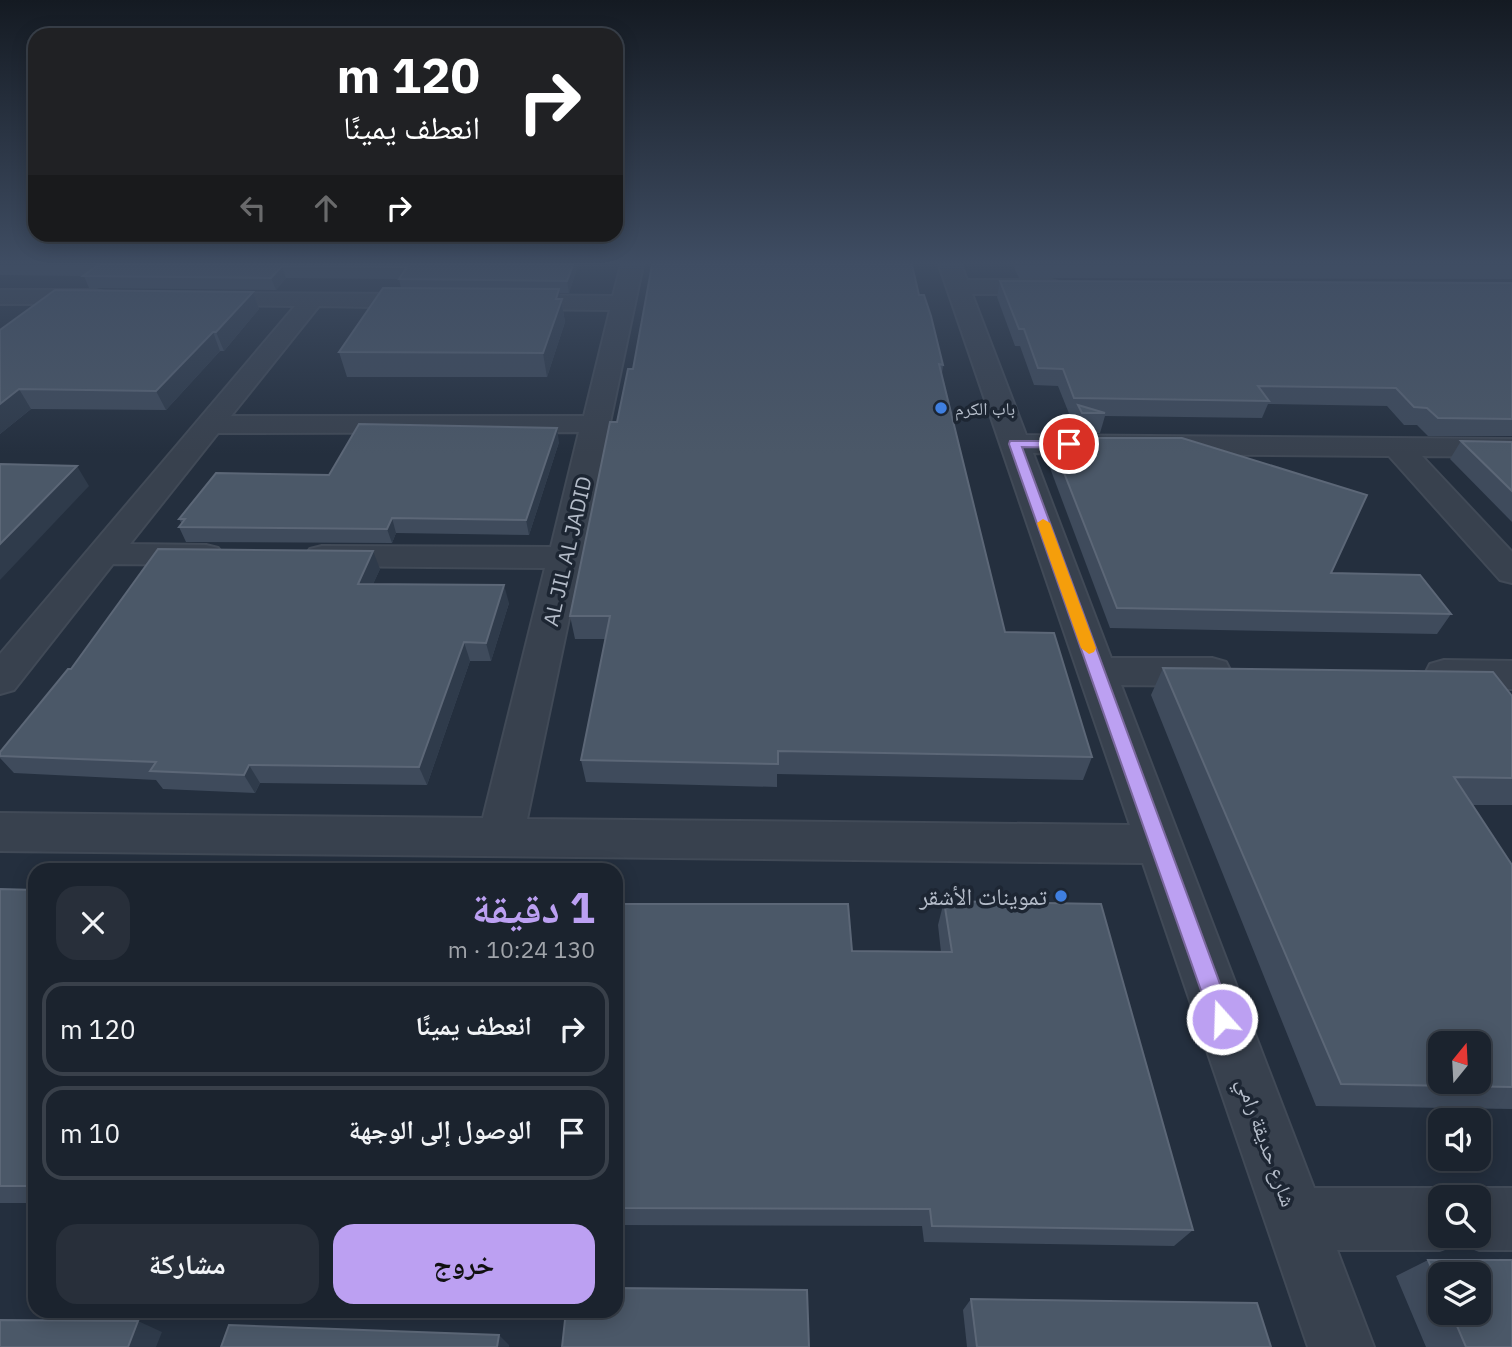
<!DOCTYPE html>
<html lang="ar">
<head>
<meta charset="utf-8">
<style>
	body { margin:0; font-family:"IBM Plex Sans","Noto Naskh Arabic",sans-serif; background:#282f3a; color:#f1f3f6; direction:rtl; height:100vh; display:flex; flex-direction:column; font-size:26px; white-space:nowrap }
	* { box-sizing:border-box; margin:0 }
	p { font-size:23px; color:#a0a4aa }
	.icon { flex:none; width:38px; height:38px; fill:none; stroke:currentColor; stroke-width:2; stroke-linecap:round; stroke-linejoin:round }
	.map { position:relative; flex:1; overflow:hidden; direction:ltr }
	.details { position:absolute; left:28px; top:863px; width:595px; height:455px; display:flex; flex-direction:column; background:#1b232e; border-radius:21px; box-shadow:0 4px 18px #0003,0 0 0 2px #39404a; direction:rtl }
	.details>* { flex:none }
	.guide { position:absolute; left:28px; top:28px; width:595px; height:214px; border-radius:21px; box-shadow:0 4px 18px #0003,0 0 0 2px #39404a; direction:rtl; background:#202124; color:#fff; overflow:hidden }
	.needle { width:46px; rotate:18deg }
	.tools { position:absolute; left:1428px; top:1031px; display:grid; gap:14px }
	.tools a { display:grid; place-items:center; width:63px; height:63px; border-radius:14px; background:#1b232e; box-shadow:0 4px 18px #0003,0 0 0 2px #39404a; font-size:35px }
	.pin { position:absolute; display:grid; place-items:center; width:60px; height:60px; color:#fff; margin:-30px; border:4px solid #fff; border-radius:50%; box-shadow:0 2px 7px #0007 }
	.me { position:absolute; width:77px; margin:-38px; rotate:340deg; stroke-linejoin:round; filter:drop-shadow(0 0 5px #0008) }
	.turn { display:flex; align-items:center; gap:24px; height:147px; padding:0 28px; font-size:32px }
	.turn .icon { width:91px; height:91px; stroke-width:2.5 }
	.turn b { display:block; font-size:49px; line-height:60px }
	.lanes { display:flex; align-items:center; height:66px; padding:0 28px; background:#0003; justify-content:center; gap:35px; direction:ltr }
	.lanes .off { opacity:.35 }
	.round { display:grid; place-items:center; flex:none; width:74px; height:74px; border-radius:21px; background:#282f3a }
	.summary { display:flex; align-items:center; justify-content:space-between; height:119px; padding:0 28px }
	h1 { font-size:42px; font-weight:700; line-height:52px; color:#bca0f2 }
	.primary-button { display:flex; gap:14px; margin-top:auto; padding:14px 28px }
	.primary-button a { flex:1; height:80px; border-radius:21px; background:#bca0f2; color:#111; font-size:28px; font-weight:700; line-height:80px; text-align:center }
	.primary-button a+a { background:#282f3a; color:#f1f3f6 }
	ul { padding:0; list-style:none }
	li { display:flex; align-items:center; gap:21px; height:94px; margin:0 14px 10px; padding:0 14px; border:4px solid #39404a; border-radius:21px }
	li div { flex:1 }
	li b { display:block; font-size:26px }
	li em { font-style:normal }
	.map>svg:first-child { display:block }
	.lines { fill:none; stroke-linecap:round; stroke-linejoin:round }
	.minor-casing { stroke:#414a57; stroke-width:4 }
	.minor { fill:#38414e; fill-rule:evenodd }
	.wall { fill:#3f4b5c; fill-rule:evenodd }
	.shaded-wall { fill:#2f3b4b }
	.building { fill:#4b5868; stroke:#5c6777; stroke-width:2; fill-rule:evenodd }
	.route { fill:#bca0f2; stroke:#7a689d; stroke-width:2 }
	.slow { fill:#f59e0b }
	.shop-dot { fill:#3f7fe0; stroke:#1d2633; stroke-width:2.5 }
	.labels { text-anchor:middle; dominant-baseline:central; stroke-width:7; stroke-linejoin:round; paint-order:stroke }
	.far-poi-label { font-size:18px; fill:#b4bcc9; stroke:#1d2633; text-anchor:start }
	.street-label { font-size:21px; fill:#b4bcc9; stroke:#1d2633 }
	.near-poi-label { font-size:24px; fill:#b4bcc9; stroke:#1d2633; text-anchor:end }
</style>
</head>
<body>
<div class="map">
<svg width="1512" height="1347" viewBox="0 0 1512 1347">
	<rect width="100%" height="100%" fill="#242f3e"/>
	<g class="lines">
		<g class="minor-casing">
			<g id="minor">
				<path d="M621,265H643L527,819L1130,825L939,265H961L967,280H1051L1059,282L1062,287L1059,292L1051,294H972L1026,435L1512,439V457L1422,456L1512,552V583L1500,580L1389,456L1033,453L1111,658H1212L1226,662L1231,672L1226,682L1212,686L1121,685L1314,1188H1440L1460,1196L1479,1188H1512V1250H1479L1460,1242L1440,1250H1337L1374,1347H1308L1143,863L0,851V813L483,818L545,568L322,566L310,563L305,556L310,549L322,546L551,547L579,432L218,433L130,544L206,545L218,548L223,555L218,562L206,565L113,564L14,690L0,694V654L295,306L202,305L194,303L191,298L194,293L425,294L433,296L437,301L433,306L425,308L319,306L231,416H584L610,310L510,309L502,307L498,302L502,297L510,295L613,296ZM1440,1197H1479V1236H1440Z"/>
				<path d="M0,290H96L104,292L107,297L104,302L96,304H0Z"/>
				<path d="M1444,660L1512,661V689L1444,688L1430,684L1425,674L1430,664Z"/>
			</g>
		</g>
		<use href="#minor" class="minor"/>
	</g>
	<g class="wall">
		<path d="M0,265H578L569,293H560L565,322L547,377H347L339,352L401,288L399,279L286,278L276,290L89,288L84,276L0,275Z"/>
		<path d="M1013,265H1512V279L1019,278Z"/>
		<path d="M1000,281L1512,283V436H1428L1417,425H1404L1387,406L1268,404L1262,418L1105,416L1100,433H1076L1073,425L1075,416H1070L1058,386L1034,385L1020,346H1015L997,297Z"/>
		<path d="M253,292L259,309L224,351H220L166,410L31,409L0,434V330Z"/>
		<path d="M919,295L943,365L942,374L1005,632L1092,757L1083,780L777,774V787L586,782L581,760L605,639H575L570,616L617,422L633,369Z"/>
		<path d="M1090,438L1331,573L1451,614L1437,634L1110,628L1047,460L1052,442L1089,443Z"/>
		<path d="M1461,441L1512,442V522L1450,459Z"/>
		<path d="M559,442L529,535L396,533L392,543L186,542L179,527L182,524L179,519L329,475Z"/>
		<path d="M380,569L373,584L509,603L491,661H470L427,785L260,783L255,793L163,789L156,780L14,773L0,758V752L71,669Z"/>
		<path d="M1163,668L1512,696V805H1472L1512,865V1109L1316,1106L1151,695Z"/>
		<path d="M0,889L35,890V1203H0Z"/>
		<path d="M944,901L1193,1230L1174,1246L924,1242L922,1226L616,1225V904L852,951L941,952L938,925Z"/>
		<path d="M1428,1260H1512V1347H1426L1396,1276ZM1440,1274H1479V1312H1440Z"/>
		<path d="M971,1299L1271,1347H967L963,1310Z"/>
	</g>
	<g class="shaded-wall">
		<path d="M573,265H578L569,293L567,281Z"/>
		<path d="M282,266L286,278L276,290L271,278Z"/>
		<path d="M559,289L565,322L547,377L543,353Z"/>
		<path d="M253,292L259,309L224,351L216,332Z"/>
		<path d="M213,332L220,351L166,410L156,391Z"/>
		<path d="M19,389L31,409L0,434V404Z"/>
		<path d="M557,428L559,442L529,535L526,520Z"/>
		<path d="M77,466L89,486L0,580V544Z"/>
		<path d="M392,518L396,533L392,543L387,529Z"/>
		<path d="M373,551L380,569L365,602L358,584Z"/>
		<path d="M504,585L509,603L491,661L486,643Z"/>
		<path d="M464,642L470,661L427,785L419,767Z"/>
		<path d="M249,765L260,783L255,793L244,775Z"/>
		<path d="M138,1321L162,1332L156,1347H128Z"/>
		<path d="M499,1335L509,1345V1347H497Z"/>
	</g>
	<g class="building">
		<path d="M98,265H573L567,281L399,279L407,267L282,266L271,278L83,276Z"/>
		<path d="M652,265H912L919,295H924L931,316L943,365L939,364L1005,632L1054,633L1092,757L778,751V764L581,760L610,616H570L610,422H617L628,369H633Z"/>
		<path d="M1000,281L1512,283V419L1438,418L1427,408L1414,407L1396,388L1258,386L1269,401L1074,398L1063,369L1038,368L1024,329H1019Z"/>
		<path d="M383,288L559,289L556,299H562L543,353L339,352Z"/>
		<path d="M55,290L253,292L216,332H213L156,391L19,389L0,404V330Z"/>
		<path d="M1078,405L1105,413H1082Z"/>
		<path d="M359,424L557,428L526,520L392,518L387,529L179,527L185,519H179L216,473L329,475Z"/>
		<path d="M1090,438H1182L1367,495L1331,573L1420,575L1451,614L1117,608L1052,442L1092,443Z"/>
		<path d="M1461,441L1512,442V491Z"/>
		<path d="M0,464L77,466L0,544Z"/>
		<path d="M158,549L373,551L358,584L504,585L486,643L464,642L419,767L249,765L244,775L150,771L156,762L0,756V752L68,669H71Z"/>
		<path d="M1163,668L1493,672L1512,696V778L1454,777L1512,865V1087L1341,1084ZM1440,1043H1479V1082H1440Z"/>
		<path d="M0,889L35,890V1186H0Z"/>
		<path d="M944,901L1101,904L1193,1230L932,1226L930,1209L616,1208V904H848L852,951L952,952Z"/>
		<path d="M1428,1260H1512V1347H1466L1451,1312H1479V1274H1440V1288Z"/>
		<path d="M616,1288L807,1290L809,1347H562L566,1311H616Z"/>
		<path d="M971,1299L1257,1303L1271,1347H977Z"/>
		<path d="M0,1320L138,1321L128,1347H0Z"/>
		<path d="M229,1325L499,1335L497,1347H221Z"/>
	</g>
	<linearGradient id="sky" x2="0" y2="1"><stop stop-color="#141a22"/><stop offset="0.58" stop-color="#3f4d63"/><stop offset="1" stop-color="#3f4d63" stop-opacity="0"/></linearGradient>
	<rect width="1512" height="454" fill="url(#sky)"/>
	<path class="route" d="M1010,441H1069L1075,444L1069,448L1022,447L1233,1019L1230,1026L1222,1029L1215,1026L1211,1019L1009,444Z"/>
	<path class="slow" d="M1043,519L1050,523L1096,648L1094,652L1089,654L1081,648L1037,523Z"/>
	<g class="shop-dot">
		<circle cx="941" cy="408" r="7"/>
		<circle cx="1061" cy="896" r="7"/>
	</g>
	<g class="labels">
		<g class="far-poi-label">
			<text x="955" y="408">باب الكرم</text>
		</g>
		<g class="street-label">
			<text transform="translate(567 551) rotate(-77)">AL JIL AL JADID</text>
			<text transform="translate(1267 1142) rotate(70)">شارع حديقة رامي</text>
		</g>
		<g class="near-poi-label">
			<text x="1047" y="896">تموينات الأشقر</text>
		</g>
	</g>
</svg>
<div class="tools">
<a><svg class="needle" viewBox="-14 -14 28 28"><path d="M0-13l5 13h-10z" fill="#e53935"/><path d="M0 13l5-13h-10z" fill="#a0a4aa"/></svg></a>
<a><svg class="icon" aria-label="sound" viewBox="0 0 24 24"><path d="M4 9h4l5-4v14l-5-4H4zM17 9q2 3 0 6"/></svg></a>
<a><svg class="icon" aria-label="search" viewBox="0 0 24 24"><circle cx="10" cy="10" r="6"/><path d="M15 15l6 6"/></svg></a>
<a><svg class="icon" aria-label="layers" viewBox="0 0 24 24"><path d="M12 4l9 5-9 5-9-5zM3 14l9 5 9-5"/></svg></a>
</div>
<div class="pin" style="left:1069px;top:444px;background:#d93025"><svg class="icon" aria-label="arrive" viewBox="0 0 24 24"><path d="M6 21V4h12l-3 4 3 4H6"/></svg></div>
<svg class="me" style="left:1222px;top:1019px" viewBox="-20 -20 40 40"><circle r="17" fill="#bca0f2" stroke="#fff" stroke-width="3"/><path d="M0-11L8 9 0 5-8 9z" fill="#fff"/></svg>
<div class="guide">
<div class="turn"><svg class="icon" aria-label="right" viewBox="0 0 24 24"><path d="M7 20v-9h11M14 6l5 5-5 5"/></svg><div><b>120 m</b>انعطف يمينًا</div></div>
<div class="lanes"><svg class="icon off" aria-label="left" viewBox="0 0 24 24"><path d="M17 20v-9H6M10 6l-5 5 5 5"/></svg><svg class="icon off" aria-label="ahead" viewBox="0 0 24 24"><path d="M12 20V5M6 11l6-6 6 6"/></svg><svg class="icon" aria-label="right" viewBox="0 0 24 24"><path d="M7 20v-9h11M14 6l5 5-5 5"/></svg></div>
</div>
<section class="details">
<div class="summary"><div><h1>1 دقيقة</h1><p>130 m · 10:24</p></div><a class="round"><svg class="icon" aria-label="close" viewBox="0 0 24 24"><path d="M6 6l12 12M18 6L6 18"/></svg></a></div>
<ul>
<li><svg class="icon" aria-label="right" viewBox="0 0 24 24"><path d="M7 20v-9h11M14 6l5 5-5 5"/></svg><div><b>انعطف يمينًا</b></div><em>120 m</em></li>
<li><svg class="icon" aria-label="arrive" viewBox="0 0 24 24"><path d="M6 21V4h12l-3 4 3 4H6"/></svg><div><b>الوصول إلى الوجهة</b></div><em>10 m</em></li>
</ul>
<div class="primary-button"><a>خروج</a><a>مشاركة</a></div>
</section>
</div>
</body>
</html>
